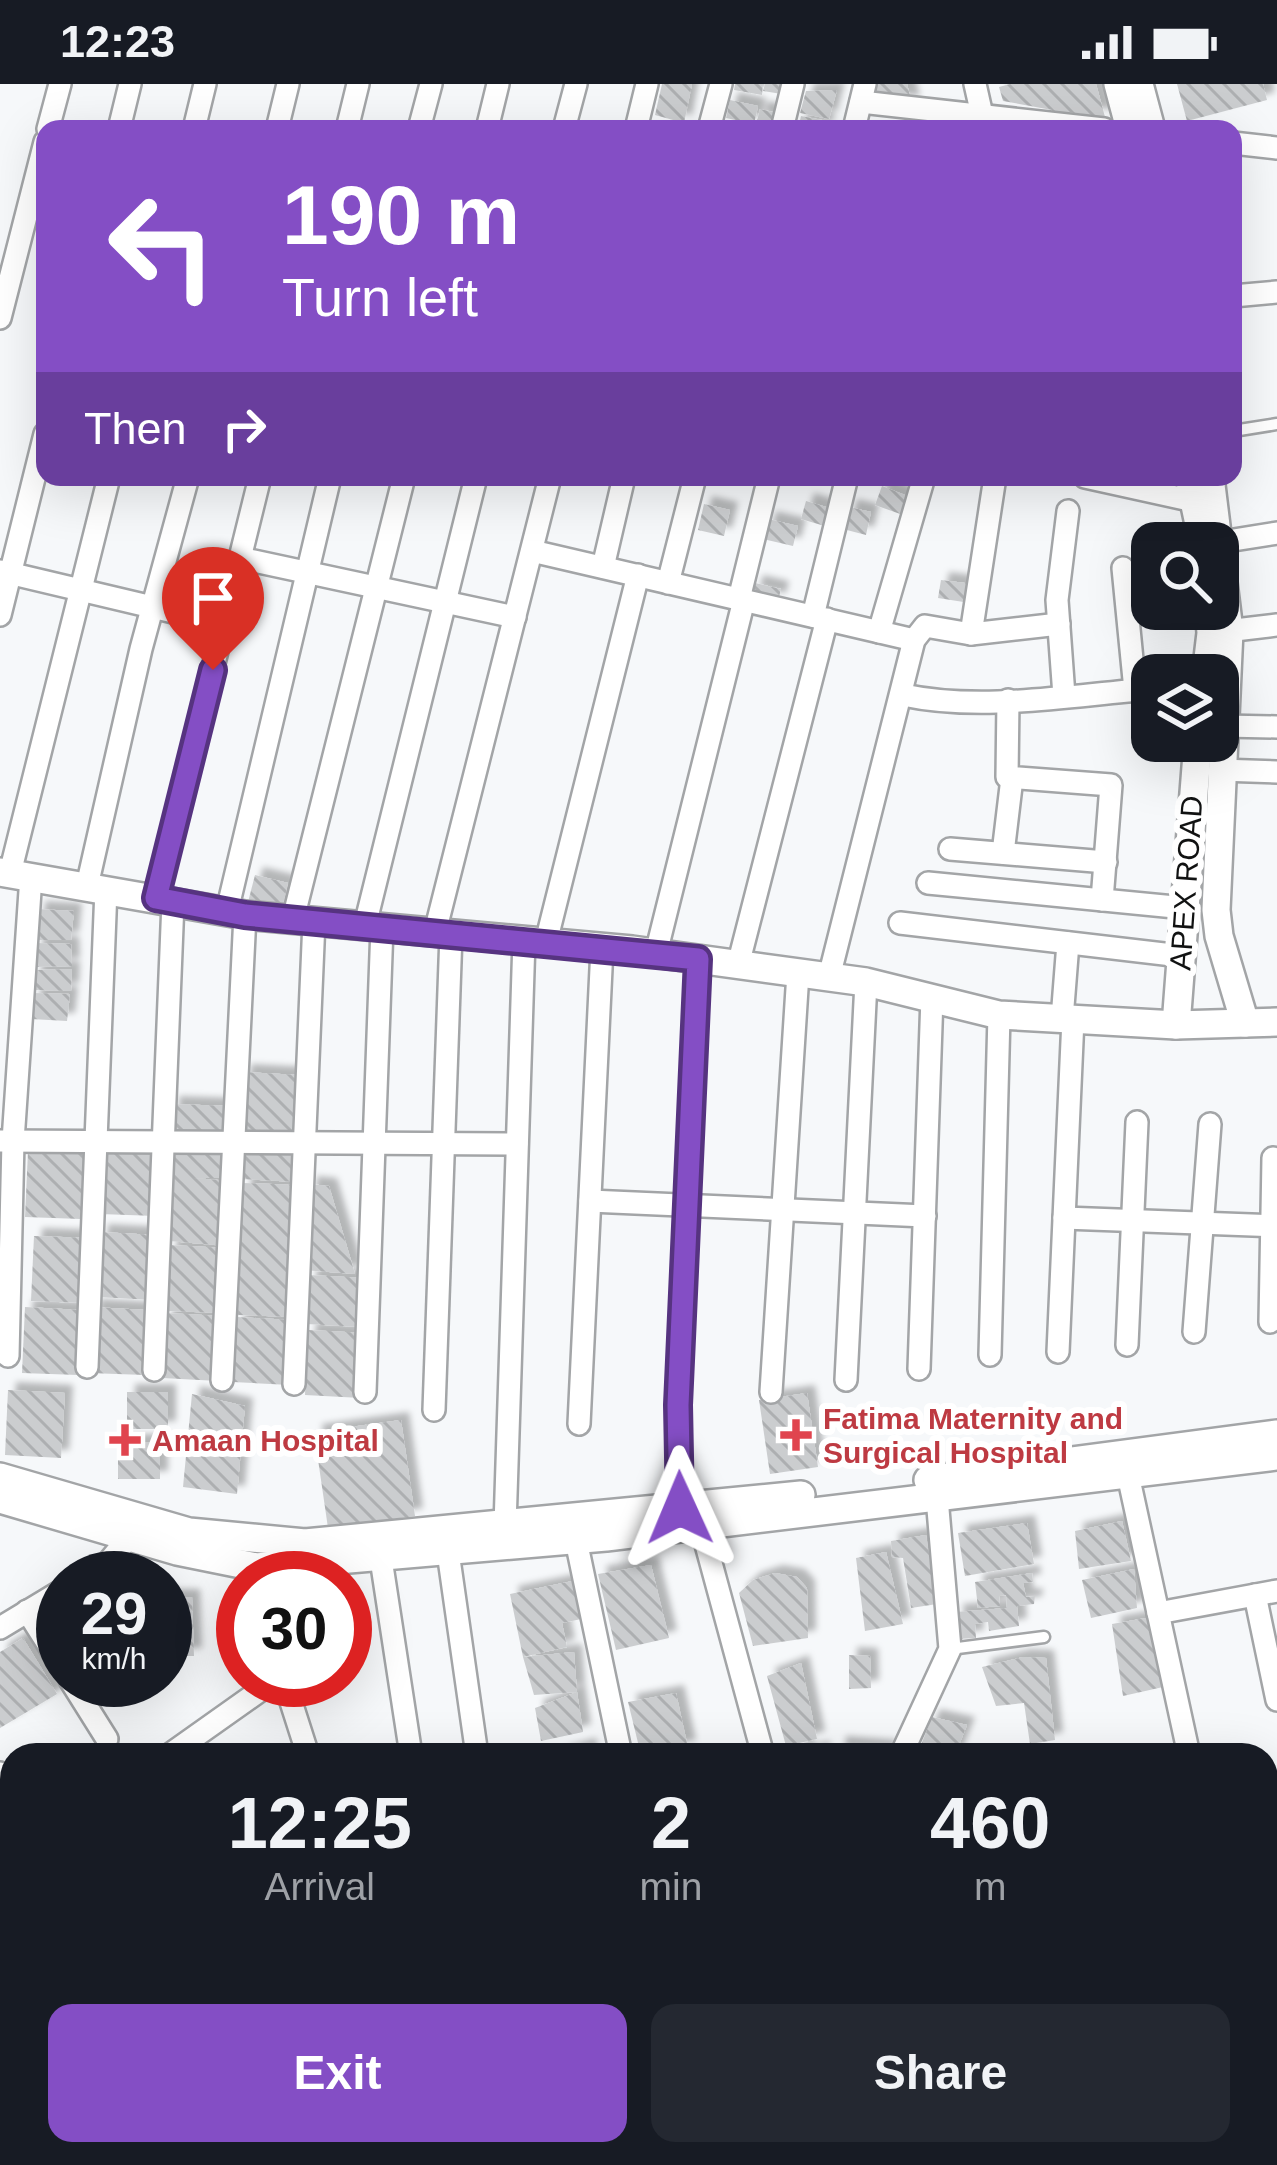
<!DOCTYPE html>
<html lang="en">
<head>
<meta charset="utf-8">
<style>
	body { margin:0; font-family:Helvetica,sans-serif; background:#242831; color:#f1f3f6; height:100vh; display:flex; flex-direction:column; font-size:45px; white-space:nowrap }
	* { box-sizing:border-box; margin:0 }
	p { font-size:39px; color:#9ea1a6 }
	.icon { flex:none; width:66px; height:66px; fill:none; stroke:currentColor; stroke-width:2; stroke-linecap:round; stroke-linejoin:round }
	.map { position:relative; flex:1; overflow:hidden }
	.panel { position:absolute; left:0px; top:1659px; width:1278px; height:423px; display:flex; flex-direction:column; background:#171b24; border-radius:36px 36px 0 0; box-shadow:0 12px 48px #0002 }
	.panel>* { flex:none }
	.hud { position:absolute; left:36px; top:36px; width:1206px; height:366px; border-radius:24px; box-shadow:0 12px 48px #0002; background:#844ec5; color:#fff; overflow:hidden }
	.controls { position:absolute; left:1131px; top:438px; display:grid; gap:24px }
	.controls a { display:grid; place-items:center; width:108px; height:108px; border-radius:24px; background:#171b24; box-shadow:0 12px 48px #0002; font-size:60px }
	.speed { position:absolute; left:36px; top:1467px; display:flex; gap:24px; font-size:60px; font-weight:700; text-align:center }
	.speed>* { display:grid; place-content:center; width:156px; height:156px; border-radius:50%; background:#171b24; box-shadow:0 12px 48px #0002; line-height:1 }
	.speed small { font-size:30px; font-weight:400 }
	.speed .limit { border:18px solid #d22; background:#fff; color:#111 }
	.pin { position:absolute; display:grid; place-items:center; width:102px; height:102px; color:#fff; margin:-123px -51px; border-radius:50% 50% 50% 0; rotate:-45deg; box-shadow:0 0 12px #0007 }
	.pin .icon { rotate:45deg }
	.me { position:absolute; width:132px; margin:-66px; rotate:359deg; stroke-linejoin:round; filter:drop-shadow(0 0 9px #0008) }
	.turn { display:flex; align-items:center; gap:42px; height:252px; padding:0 48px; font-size:54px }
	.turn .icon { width:156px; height:156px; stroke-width:2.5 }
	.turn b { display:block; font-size:84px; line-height:102px }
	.then { display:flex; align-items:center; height:114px; padding:0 48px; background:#0003; gap:24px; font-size:45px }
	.eta { display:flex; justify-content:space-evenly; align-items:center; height:204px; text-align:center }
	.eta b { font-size:72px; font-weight:700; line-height:84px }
	.button { display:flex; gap:24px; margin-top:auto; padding:24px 48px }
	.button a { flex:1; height:138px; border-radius:24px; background:#844ec5; color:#fff; font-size:48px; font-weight:700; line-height:138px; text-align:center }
	.button a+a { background:#242831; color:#f1f3f6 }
	.status { display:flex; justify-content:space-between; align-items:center; height:84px; padding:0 60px; background:#171b24; direction:ltr }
	.status svg { height:33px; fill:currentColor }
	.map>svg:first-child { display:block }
	.building { fill:url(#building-back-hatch); filter:url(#shadow) }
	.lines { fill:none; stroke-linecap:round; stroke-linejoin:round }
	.service-casing { stroke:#a3a5a7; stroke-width:15 }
	.minor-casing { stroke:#a3a5a7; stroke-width:26 }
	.tertiary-casing { stroke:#a3a5a7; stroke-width:32 }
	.service { stroke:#fff; stroke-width:10 }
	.minor { stroke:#fff; stroke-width:21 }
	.tertiary { stroke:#fff; stroke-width:27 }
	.route-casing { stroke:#563380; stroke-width:30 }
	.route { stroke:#844ec5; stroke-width:21 }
	.health-dot { fill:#e0444e; stroke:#fff; stroke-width:4.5 }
	.labels { text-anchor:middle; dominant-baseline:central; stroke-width:12; stroke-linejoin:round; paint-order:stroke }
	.street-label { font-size:30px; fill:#111212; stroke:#fff }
	.health-label { font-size:30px; font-weight:bold; fill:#be3a42; stroke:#fff; text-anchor:start }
</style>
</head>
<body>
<div class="status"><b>12:23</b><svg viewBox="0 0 49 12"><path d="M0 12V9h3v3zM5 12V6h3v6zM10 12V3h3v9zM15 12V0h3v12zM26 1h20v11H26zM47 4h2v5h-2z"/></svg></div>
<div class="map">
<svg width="1277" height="2081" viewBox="0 0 1277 2081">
	<defs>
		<pattern id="building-back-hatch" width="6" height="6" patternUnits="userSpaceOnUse" patternTransform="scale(3)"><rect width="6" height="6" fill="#cbcdcf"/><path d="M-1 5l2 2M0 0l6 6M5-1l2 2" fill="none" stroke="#adafb1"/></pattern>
		<filter id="shadow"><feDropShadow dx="8" dy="-8" stdDeviation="3" flood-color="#0004"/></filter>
	</defs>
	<rect width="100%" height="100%" fill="#f6f8fa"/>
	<g class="building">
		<path d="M662,0H692L684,39L655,31Z"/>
		<path d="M735,0H763L762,11L734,6Z"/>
		<path d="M765,0H791L788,11L763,7Z"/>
		<path d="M872,0H907L912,20L870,14Z"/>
		<path d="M1010,0H1096L1105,33L1066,28L1053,31L1052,26L1003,17L999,3Z"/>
		<path d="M1177,0H1263L1267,16L1187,37Z"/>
		<path d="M837,6L829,35L800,29L806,7Z"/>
		<path d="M730,16L758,22L754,40L726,34Z"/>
		<path d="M760,25L785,31L781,43L757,37Z"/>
		<path d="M801,32L827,37L825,45H798Z"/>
		<path d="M886,393H915L913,403L885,398Z"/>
		<path d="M882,402L910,413L903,431L875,421Z"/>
		<path d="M806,417L833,425L828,443L801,435Z"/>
		<path d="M704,420L730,426L724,452L698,446Z"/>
		<path d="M849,423L871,428L866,451L843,445Z"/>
		<path d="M768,435L798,442L793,462L763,455Z"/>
		<path d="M941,496L973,500L970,519L938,514Z"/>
		<path d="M755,499L781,505L778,517L752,511Z"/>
		<path d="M255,791L288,799L281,829L247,822Z"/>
		<path d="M37,825L74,827L71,856H35Z"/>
		<path d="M35,859L71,860L72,882L34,883Z"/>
		<path d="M72,885L71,907L32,906L34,886Z"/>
		<path d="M33,909L70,910L67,937L31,935Z"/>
		<path d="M243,988L300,991L296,1056L240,1053Z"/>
		<path d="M171,1020L231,1022L230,1054L172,1051Z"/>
		<path d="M171,1061L229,1062L228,1094H194L231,1097L226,1162L169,1157L174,1092H170Z"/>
		<path d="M239,1064L299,1066L298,1098L240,1095Z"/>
		<path d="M103,1065L160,1067L156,1132L100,1130Z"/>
		<path d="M28,1067L85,1070L81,1135L25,1133Z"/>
		<path d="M243,1099L300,1101L294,1233L238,1231Z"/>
		<path d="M309,1100L329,1102L355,1190L303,1186Z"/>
		<path d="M100,1148L156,1151L153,1216L97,1213Z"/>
		<path d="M34,1152L91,1154L87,1219L31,1217Z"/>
		<path d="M169,1161L225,1164L222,1229L166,1227Z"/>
		<path d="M309,1191L363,1194L361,1243L306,1240Z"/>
		<path d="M25,1223L82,1226L78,1291L22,1289Z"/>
		<path d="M92,1223L148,1226L145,1291L89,1289Z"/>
		<path d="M165,1229L221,1232L218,1297L162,1294Z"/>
		<path d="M237,1233L293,1236L290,1301L233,1298Z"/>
		<path d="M308,1246L364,1249L361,1314L305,1311Z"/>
		<path d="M8,1306L65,1309L61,1374L5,1371Z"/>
		<rect x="127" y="1308" width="41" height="37"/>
		<path d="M807,1309L818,1383L770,1390L759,1316Z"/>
		<path d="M192,1310L245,1322L237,1410L183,1403Z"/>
		<path d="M401,1336L415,1432L328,1444L314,1348Z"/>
		<rect x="118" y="1358" width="42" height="37"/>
		<path d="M1122,1437L1131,1477L1079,1485L1075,1447Z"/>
		<path d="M1027,1439L1034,1480L965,1492L958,1449Z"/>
		<path d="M926,1451L937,1520L911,1524L903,1474L892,1473L891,1457Z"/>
		<path d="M886,1468L903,1540L865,1547L856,1474Z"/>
		<path d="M651,1481L669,1554L616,1566L598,1490Z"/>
		<path d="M1134,1485L1137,1524L1091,1534L1082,1496Z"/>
		<path d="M775,1489L797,1493L807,1504L808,1554L753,1562L739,1509L753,1496Z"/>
		<path d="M1032,1489L1033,1498L1023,1499L1026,1513L1035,1512L1034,1520L1017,1522L1019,1542L989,1547L988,1538L975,1540L976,1554L958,1555L955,1528L1007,1524L1006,1511L999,1512L1000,1522L978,1524L975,1498Z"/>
		<path d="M582,1495L591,1533L562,1539L567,1563L523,1573L574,1568L577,1608L534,1611L523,1573L510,1510Z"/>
		<path d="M165,1513H192L194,1572H165Z"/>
		<path d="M63,1525V1576L42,1537Z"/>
		<path d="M1146,1534L1163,1603L1123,1612L1112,1540Z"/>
		<path d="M23,1554L57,1610L0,1644V1568Z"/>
		<path d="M849,1571L870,1572L871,1604L849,1605Z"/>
		<path d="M1023,1573L1046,1574L1055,1656L1030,1660L1024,1619L996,1622L982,1583Z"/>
		<path d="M801,1579L817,1655L786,1662L767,1592Z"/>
		<path d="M74,1596H132L88,1620Z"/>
		<path d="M577,1608L583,1648L541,1657L535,1624Z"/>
		<path d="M676,1609L688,1664L641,1671L628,1618Z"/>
		<path d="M932,1633L967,1641L955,1671H917Z"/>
		<path d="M838,1660L890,1664L885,1671H837Z"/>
		<path d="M588,1662L590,1671H559V1670Z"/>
		<path d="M806,1662V1668L822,1665L823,1671H798L797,1664Z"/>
	</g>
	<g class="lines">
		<g class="service-casing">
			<g id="service">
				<path d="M1233,347L1277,340"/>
				<path d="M950,1565L1044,1553"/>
			</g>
		</g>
		<g class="minor-casing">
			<g id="minor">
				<path d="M975,0L982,31"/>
				<path d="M861,18L1104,45"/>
				<path d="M48,45L60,0"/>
				<path d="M119,45L130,0"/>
				<path d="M194,45L205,0"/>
				<path d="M277,45L288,0"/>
				<path d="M347,45L358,0"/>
				<path d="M419,45L431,0"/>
				<path d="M487,45L498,0"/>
				<path d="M564,45L576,0"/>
				<path d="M636,45L647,0"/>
				<path d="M709,45L721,0"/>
				<path d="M782,45L793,0"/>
				<path d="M854,45L865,0"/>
				<path d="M1233,59L1277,64"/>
				<path d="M1233,212L1277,208"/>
				<path d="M0,234L45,58"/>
				<path d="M1085,393L1194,417"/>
				<path d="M1221,458L1277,449"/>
				<path d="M532,467L914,556"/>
				<path d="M240,474L515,533"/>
				<path d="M603,483L624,393"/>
				<path d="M1123,484L1135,606"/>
				<path d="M0,487L224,540"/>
				<path d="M668,499L695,393"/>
				<path d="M739,515L769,393"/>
				<path d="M0,531L45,350"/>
				<path d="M813,532L847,393"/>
				<path d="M879,548L924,393"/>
				<path d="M1218,548L1277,541"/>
				<path d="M971,550L995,393"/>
				<path d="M903,611C983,628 1071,611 1152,605"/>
				<path d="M1064,612L1057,516L1068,427"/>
				<path d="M1008,616L1007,693L1111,701L1102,816"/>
				<path d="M1224,642L1277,643"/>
				<path d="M1220,686L1277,688"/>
				<path d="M950,765L1106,778"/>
				<path d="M1003,769L1012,694"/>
				<path d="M10,789L109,393"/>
				<path d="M928,799L1185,824"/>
				<path d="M87,802L141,565L188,393"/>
				<path d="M156,814L260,393"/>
				<path d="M227,827L330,393"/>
				<path d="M293,835L404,393"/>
				<path d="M900,839L1181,872"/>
				<path d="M365,841L476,393"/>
				<path d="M435,848L550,393"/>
				<path d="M546,858L638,491"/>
				<path d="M656,869L744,516"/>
				<path d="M738,881L827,535"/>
				<path d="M829,893L914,556L925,542L971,550L1059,540"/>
				<path d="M1062,935L1068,859"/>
				<path d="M0,1057L517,1060"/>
				<path d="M590,1117L925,1132"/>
				<path d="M1064,1134L1277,1142"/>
				<path d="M1270,1238L1273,1074"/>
				<path d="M1194,1248L1210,1040"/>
				<path d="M1127,1261L1137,1038"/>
				<path d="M1058,1268L1073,935"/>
				<path d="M990,1271L999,931"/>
				<path d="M8,1272L13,1057L31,792"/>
				<path d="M87,1283L106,805"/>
				<path d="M919,1285L932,913"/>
				<path d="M154,1286L173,818"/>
				<path d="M222,1296L245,831"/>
				<path d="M846,1296L866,898"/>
				<path d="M294,1300L314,837"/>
				<path d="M365,1308L382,843"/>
				<path d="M771,1308L798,889"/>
				<path d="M434,1326L451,850"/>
				<path d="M579,1340L602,864"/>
				<path d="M1125,1377L1189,1671"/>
				<path d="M680,1424L678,1321L698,875"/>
				<path d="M505,1442L524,856"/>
				<path d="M573,1442L621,1671"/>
				<path d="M701,1442L763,1671"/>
				<path d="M448,1468L477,1671"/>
				<path d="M381,1475L411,1671"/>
				<path d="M83,1494L106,1481L129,1453"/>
				<path d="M1255,1511L1277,1616"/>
				<path d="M27,1527L63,1584"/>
				<path d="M1158,1529L1277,1507"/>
				<path d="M0,1544L63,1506"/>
				<path d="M70,1596L107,1655"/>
				<path d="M284,1596L308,1671"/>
				<path d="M169,1671L275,1596"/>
				<path d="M901,1671L950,1565L936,1402"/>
				<path d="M0,1689L12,1707"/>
				<path d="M1266,1750L1277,1748"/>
				<path d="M0,1792L12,1783"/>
				<path d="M1266,1796L1277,1793"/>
				<path d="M12,1897V1903"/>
				<path d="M0,1990L12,1987"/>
				<path d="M1266,2036L1277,2081"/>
				<path d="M2,2056L7,2081"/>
				<path d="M114,2070L117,2081"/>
				<path d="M220,2070L223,2081"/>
				<path d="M337,2070L340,2081"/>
				<path d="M442,2070L445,2081"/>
				<path d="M670,2070L673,2081"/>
				<path d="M704,2070L707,2081"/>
				<path d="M792,2070L795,2081"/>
				<path d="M860,2070L863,2081"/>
				<path d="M920,2070L923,2081"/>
				<path d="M981,2070L983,2081"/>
				<path d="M559,2080L585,2070"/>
			</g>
		</g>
		<g class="tertiary-casing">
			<g id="tertiary">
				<path d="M1118,0L1130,45"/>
				<path d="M1139,0L1151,45"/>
				<path d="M1189,393L1203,459"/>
				<path d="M1210,393L1229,547L1216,826L1219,852L1245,939"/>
				<path d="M1206,591L1211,549L1209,525"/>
				<path d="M0,788L245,831L632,866L866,898L999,931L1176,941L1277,938"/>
				<path d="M1176,941L1198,657"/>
				<path d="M0,1393L189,1448L305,1459L801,1411"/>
				<path d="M928,1396L1277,1350"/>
				<path d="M0,1415L177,1467L256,1483L606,1453L1277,1372"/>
			</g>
		</g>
		<use href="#service" class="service"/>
		<use href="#minor" class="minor"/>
		<use href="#tertiary" class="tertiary"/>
	</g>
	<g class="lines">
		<g class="route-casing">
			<path id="route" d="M213,586L156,814L245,831L698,875L678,1321L680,1424"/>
		</g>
		<use href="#route" class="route"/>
	</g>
	<g class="health-dot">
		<path d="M790 1333h12v12h12v12h-12v12h-12v-12h-12v-12h12z"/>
		<path d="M119 1338h12v12h12v12h-12v12h-12v-12h-12v-12h12z"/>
	</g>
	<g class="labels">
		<g class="street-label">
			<text transform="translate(1186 799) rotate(-86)">APEX ROAD</text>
		</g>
		<g class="health-label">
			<text x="823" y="1334">Fatima Maternity and<tspan x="823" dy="34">Surgical Hospital</tspan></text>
			<text x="152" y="1356">Amaan Hospital</text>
		</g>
	</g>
</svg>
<div class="controls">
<a><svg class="icon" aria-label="search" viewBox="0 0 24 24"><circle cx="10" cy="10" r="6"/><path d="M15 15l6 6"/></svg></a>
<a><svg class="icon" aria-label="layers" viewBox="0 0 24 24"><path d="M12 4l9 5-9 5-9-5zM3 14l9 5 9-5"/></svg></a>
</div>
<div class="speed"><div>29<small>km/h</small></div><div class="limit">30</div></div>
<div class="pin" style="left:213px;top:586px;background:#d93025"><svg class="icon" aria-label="arrive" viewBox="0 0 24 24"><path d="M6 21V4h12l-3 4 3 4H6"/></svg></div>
<svg class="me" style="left:680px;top:1424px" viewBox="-20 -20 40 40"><path d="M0-17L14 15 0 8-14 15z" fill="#844ec5" stroke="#fff" stroke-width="4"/></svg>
<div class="hud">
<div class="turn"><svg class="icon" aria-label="left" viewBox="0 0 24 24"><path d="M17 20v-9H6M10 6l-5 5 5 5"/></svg><div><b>190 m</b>Turn left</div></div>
<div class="then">Then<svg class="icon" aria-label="right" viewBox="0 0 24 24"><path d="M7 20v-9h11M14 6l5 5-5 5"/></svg></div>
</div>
<section class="panel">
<div class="eta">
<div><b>12:25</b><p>Arrival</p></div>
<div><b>2</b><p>min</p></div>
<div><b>460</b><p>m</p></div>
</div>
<div class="button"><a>Exit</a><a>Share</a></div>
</section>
</div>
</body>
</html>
